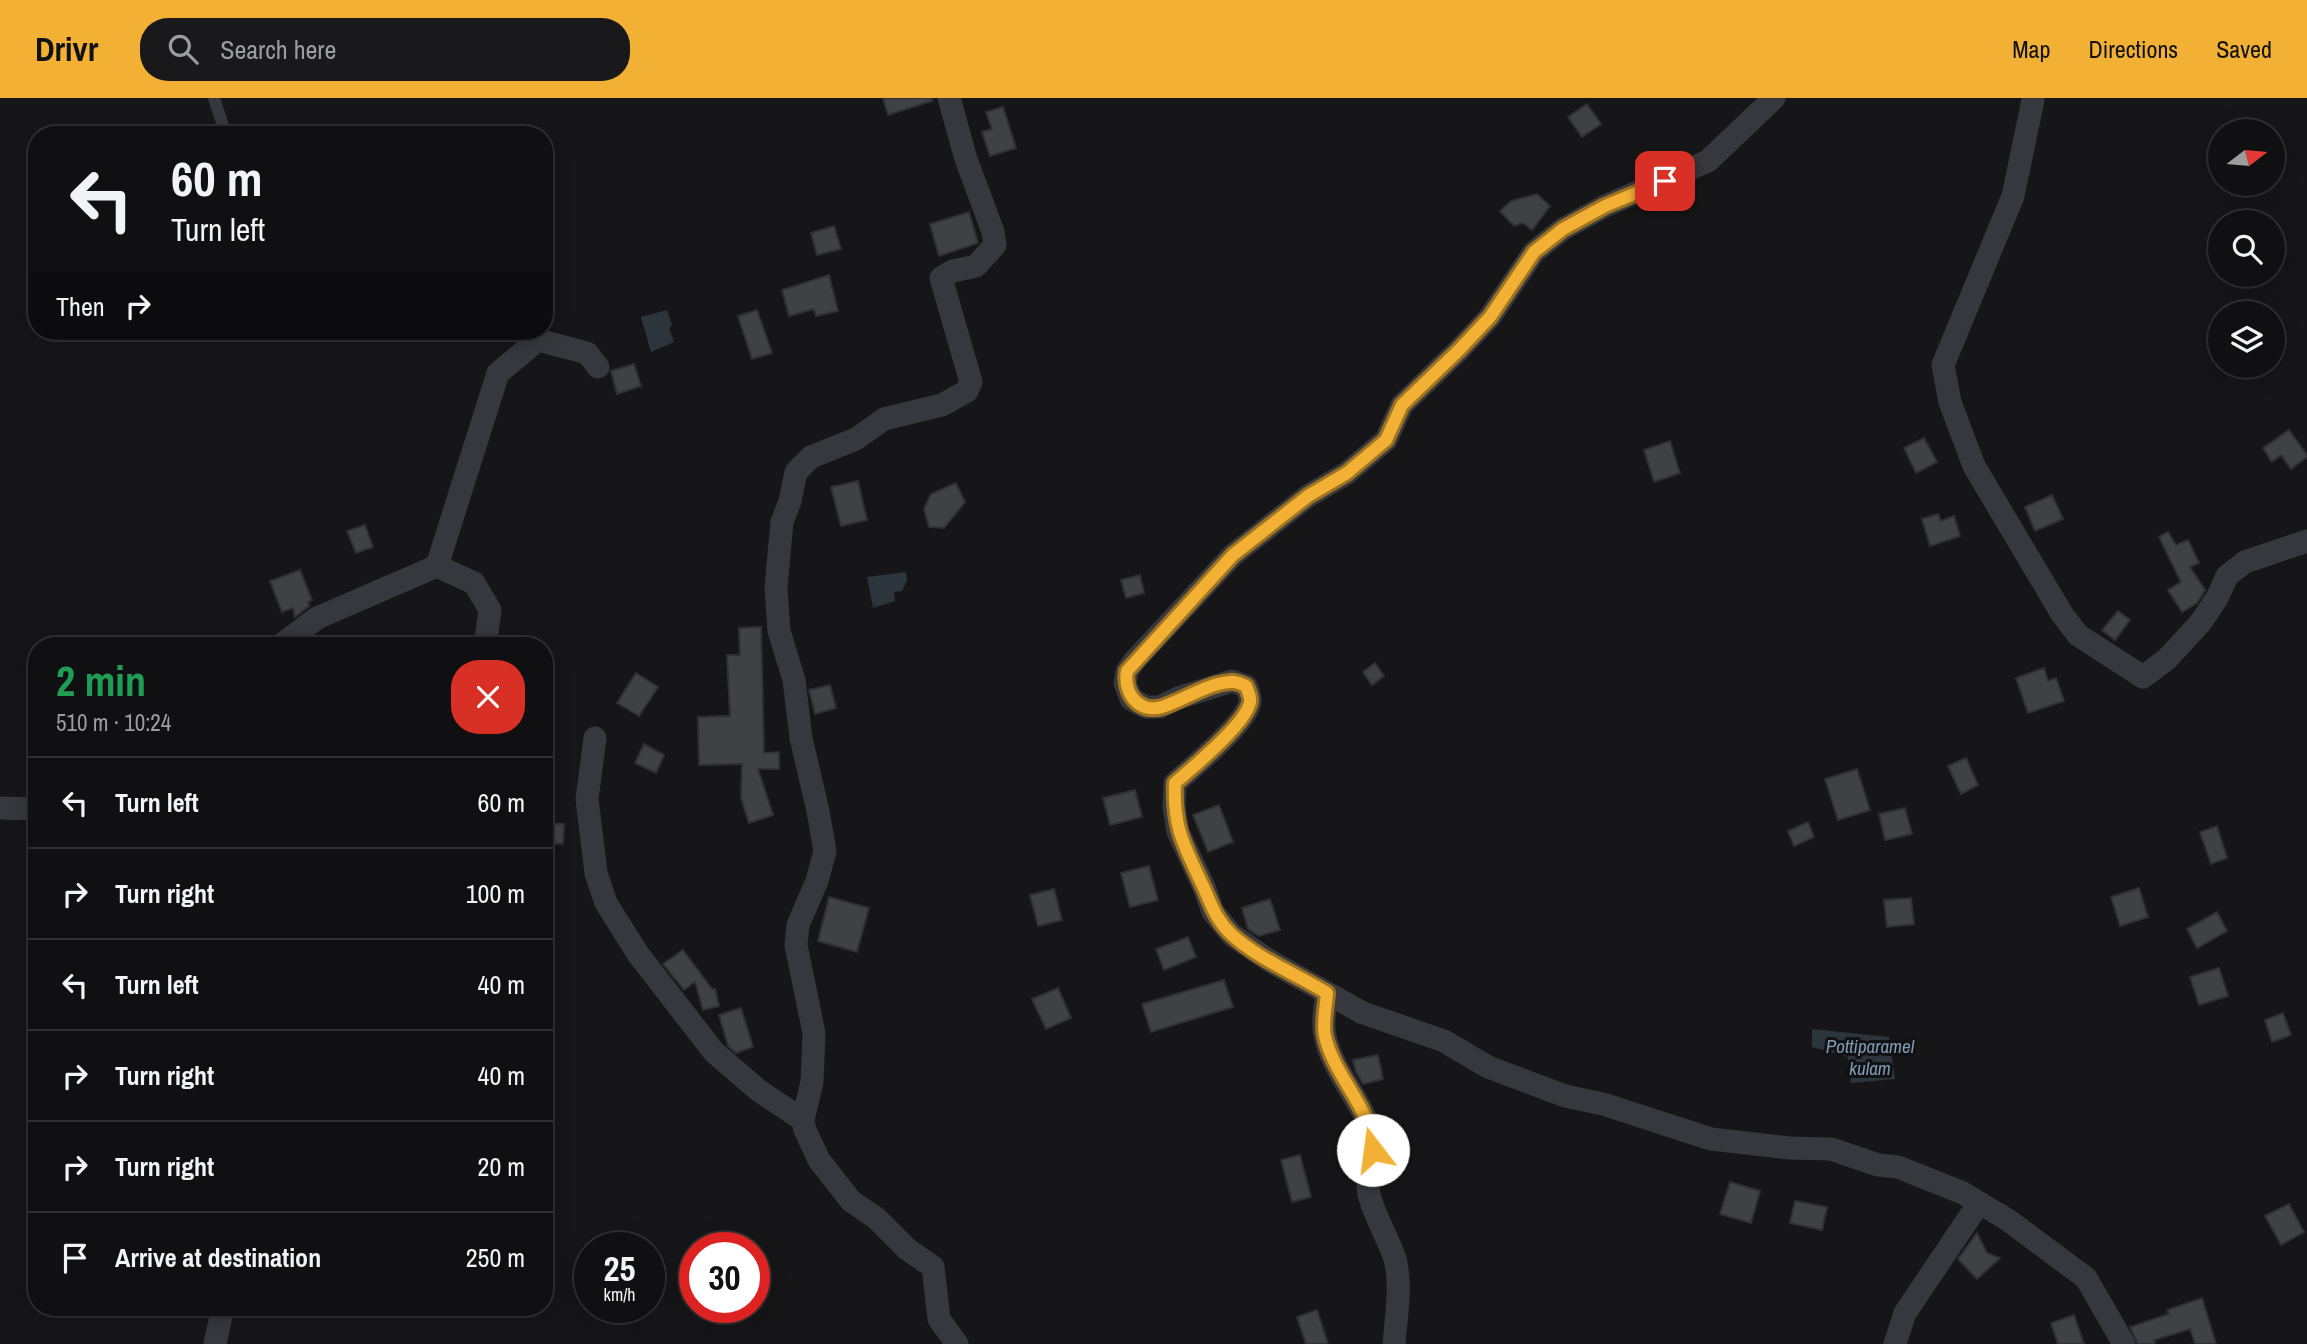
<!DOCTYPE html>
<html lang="en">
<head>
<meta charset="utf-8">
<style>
	body { margin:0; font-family:"Archivo Narrow",sans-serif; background:#19191b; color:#f1f3f6; height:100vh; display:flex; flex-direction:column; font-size:26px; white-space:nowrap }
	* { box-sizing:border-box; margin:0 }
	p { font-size:23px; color:#9c9d9f }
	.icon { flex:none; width:38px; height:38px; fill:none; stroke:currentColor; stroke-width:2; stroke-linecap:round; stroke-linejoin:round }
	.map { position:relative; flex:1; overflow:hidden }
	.panel { position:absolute; left:28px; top:539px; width:525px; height:679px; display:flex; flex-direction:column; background:#101012; border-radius:28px; box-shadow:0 4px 18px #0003,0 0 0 2px #303032 }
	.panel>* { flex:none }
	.hud { position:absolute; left:28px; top:28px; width:525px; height:214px; border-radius:28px; box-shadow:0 4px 18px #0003,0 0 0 2px #303032; background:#101012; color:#f1f3f6; overflow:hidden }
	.needle { width:46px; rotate:74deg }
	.tools { position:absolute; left:2208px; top:21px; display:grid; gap:14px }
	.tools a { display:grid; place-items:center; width:77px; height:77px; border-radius:50%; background:#101012; box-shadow:0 4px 18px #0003,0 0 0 2px #303032; font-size:35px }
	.speed { position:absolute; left:574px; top:1134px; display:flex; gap:14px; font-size:35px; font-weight:700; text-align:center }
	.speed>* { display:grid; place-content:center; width:91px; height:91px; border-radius:50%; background:#101012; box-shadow:0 4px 18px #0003,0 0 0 2px #303032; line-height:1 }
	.speed small { font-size:18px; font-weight:400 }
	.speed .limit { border:10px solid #d22; background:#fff; color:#111 }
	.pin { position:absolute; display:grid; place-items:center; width:60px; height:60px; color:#fff; margin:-30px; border-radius:14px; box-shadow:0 4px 10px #0006 }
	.me { position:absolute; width:77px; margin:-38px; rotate:345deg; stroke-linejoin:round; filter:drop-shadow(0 0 5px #0008) }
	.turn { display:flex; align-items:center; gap:24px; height:147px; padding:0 28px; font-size:32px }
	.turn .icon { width:91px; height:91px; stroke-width:2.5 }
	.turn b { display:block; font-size:49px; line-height:60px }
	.then { display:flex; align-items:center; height:66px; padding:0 28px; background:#0003; gap:14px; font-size:26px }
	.round { display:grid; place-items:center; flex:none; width:74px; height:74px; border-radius:28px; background:#19191b }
	.summary { display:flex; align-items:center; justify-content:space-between; height:119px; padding:0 28px }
	h1 { font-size:42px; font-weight:800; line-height:52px; color:#1e9e55 }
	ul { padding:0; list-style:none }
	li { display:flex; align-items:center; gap:21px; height:91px; padding:0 28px; border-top:2px solid #303032 }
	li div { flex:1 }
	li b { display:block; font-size:26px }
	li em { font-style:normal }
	header { display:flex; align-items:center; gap:42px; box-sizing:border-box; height:98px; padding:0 35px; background:#f2b134; color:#111 }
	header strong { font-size:33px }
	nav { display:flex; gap:38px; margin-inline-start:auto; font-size:24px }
	.search { width:490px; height:63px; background:#19191b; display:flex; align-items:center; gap:18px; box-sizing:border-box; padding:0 24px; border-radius:28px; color:#9c9d9f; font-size:26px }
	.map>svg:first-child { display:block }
	.water { fill:#2c353c }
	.building { fill:#404145; stroke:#303034; stroke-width:2 }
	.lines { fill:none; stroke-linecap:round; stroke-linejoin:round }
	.lane { stroke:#37383d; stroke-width:12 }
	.street { stroke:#37383d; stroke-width:23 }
	.route-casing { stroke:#9d7322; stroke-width:18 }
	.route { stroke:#f2b134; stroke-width:12 }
	.labels { text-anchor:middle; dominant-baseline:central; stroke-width:6; stroke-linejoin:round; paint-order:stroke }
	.water-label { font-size:19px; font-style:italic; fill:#7f9bb3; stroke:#111113 }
</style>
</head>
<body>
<header>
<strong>Drivr</strong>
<div class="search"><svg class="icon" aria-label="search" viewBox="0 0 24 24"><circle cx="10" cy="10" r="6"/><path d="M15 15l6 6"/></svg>Search here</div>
<nav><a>Map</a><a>Directions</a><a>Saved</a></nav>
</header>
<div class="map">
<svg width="2307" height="1246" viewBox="0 0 2307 1246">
	<rect width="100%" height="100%" fill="#161618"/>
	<g class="water">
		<path d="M667,212L672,227L669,230L674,244L651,254L641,219Z"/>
		<path d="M906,474L907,482L902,493L894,494L895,503L873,510L867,479Z"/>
		<path d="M1812,931L1889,939L1895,981L1851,985L1848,959L1812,949Z"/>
	</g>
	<g class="building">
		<path d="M883,0H932V3L888,17Z"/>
		<path d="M1587,6L1601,26L1582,39L1568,19Z"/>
		<path d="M1003,9L1016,50L990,58L982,34L992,31L986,14Z"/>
		<path d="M1537,96L1550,108L1532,132L1523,125L1514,128L1500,113L1511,103Z"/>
		<path d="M969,114L978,145L939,158L930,126Z"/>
		<path d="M834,128L841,151L817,157L811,135Z"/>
		<path d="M829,177L838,213L816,218L814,211L789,218L782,192Z"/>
		<path d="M757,212L772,255L752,261L738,218Z"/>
		<path d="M634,266L641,288L617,296L611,273Z"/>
		<path d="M2289,332L2307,357V359L2291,371L2281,357L2272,364L2263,350Z"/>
		<path d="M1924,340L1937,364L1916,375L1904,350Z"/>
		<path d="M1670,343L1680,375L1654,384L1644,352Z"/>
		<path d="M858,383L867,422L841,428L831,389Z"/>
		<path d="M956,385L965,404L944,430L929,429L924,411L931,396Z"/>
		<path d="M2052,397L2063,421L2035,433L2025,409Z"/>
		<path d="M1938,416L1941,423L1954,418L1960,438L1930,448L1922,421Z"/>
		<path d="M365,427L373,449L356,455L347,433Z"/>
		<path d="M2168,434L2176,447L2188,442L2199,465L2190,469L2205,492L2197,505L2182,514L2168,492L2181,484L2159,439Z"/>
		<path d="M300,472L312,502L308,504L309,508L295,519L293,510L282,514L270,483Z"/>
		<path d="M1140,477L1144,495L1126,500L1121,482Z"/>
		<path d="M2118,513L2130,522L2115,542L2102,532Z"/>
		<path d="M761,529L764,655L779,654V671H758L773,717L749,725L741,700L742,666L699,667L698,619L730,618L727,557H740L739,530Z"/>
		<path d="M1375,565L1384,578L1372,587L1363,574Z"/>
		<path d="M2044,570L2048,583L2056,580L2064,603L2028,615L2016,580Z"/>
		<path d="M636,575L658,589L639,618L617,605Z"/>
		<path d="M830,587L836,610L815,616L809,592Z"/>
		<path d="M644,646L664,657L656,675L635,665Z"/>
		<path d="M1966,660L1978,687L1961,696L1948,668Z"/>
		<path d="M1857,671L1870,712L1838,722L1825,681Z"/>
		<path d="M1135,692L1142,719L1110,727L1103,700Z"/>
		<path d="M1219,707L1233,744L1208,754L1193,717Z"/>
		<path d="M1905,710L1912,736L1885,742L1879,716Z"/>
		<path d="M1808,724L1814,739L1794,748L1788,733Z"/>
		<path d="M544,725L564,726L563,746L544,745Z"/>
		<path d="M2217,728L2227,760L2211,766L2200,734Z"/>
		<path d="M1149,768L1158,802L1130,809L1121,775Z"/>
		<path d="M2139,790L2148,819L2120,828L2111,799Z"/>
		<path d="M1054,791L1062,822L1038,828L1030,797Z"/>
		<path d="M829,799L869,810L857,854L818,843Z"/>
		<path d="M1911,800L1914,826L1887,829L1884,802Z"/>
		<path d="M1270,801L1280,832L1259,838L1248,831L1242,810Z"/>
		<path d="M2217,814L2227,833L2197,850L2187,831Z"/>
		<path d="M1188,839L1196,859L1164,872L1156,851Z"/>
		<path d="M683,852L712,891H715L719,908L703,912L695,884L684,892L663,866Z"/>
		<path d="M2219,870L2228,898L2199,907L2190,879Z"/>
		<path d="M1224,882L1233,909L1151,934L1142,906Z"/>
		<path d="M1058,890L1071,920L1046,931L1032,901Z"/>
		<path d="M741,910L753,949L736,955L728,948L719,917Z"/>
		<path d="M2283,915L2291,937L2272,944L2265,922Z"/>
		<path d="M1378,957L1383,981L1363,986L1356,974L1353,962Z"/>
		<path d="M1300,1057L1311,1099L1292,1104L1281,1062Z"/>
		<path d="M1730,1084L1760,1093L1751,1125L1720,1116Z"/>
		<path d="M1795,1103L1827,1109L1822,1132L1790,1125Z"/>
		<path d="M2289,1106L2304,1134L2281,1147L2265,1118Z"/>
		<path d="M1977,1135L1987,1155L2000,1160L1977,1181L1958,1161Z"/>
		<path d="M2202,1200L2216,1246H2195L2190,1231L2154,1242L2155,1246H2138L2130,1229L2169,1216L2167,1212Z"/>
		<path d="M1317,1212L1328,1246H1306L1297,1219Z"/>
		<path d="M2074,1217L2084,1246H2058L2051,1225Z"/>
	</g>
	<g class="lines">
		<path class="lane" d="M214,0L226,37"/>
		<g class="street">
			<path d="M949,0L966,61L993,134L995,147L976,168L953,173L941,180L971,284L967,293L942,307L884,321L856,341L811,359L796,374L790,403L782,424L776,489L779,533L794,582L801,640L818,713L825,753L817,783L798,827L796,847L814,935L812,984L803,1022L805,1032L819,1062L851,1103L876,1120L907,1151L933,1169L939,1221L957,1246"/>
			<path d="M1774,0L1708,63L1605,108L1563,131L1534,154L1490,219L1459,252L1402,307L1386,342L1347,375L1308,398L1233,457L1135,562L1127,573L1125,585L1131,601L1146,609H1160L1178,600L1232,583L1246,588C1248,593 1251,598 1250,604C1246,626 1193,669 1175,685L1174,709L1178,734L1204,789L1213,814L1232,837L1270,863L1363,915L1444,943L1488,969L1565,998L1603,1006L1711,1041L1790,1050L1831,1051L1878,1067L1898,1069L1963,1095L2008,1122L2086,1180L2124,1246"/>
			<path d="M2033,2L2013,98L1943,267L1950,304L1974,368L2062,516L2078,537L2143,579L2167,561L2201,524L2217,500L2227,478L2245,464L2307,443"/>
			<path d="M280,548L317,520L437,468"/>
			<path d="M485,548L490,512L474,485L437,468L498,275L538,242L587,255L598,269"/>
			<path d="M595,640L587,701L596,775L606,805L638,856L714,954L758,992L803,1022"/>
			<path d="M0,710L37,711"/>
			<path d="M1327,895C1325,908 1322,925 1325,938C1332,972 1360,1001 1372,1034C1379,1056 1364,1077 1369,1096C1374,1118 1388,1139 1395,1161C1402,1187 1396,1219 1394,1246"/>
			<path d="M215,1246L223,1209"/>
			<path d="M1895,1246L1905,1215L1979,1105"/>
		</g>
	</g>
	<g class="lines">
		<g class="route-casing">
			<path id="route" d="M1373,1052C1372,1010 1334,979 1325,938C1322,926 1326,909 1327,895C1296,876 1258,861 1231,836C1215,821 1211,805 1202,786C1184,747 1173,730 1175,685C1193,669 1246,626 1250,604C1251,598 1248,594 1246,588C1241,586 1235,583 1230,584C1206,586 1184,602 1162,609C1138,616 1123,594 1127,573L1233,457L1308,398L1347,375L1386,342L1402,307L1459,252L1490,219L1534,154L1563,131L1605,108L1665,83"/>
		</g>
		<use href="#route" class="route"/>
	</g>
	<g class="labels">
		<g class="water-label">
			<text x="1870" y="948">Pottiparamel<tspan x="1870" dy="22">kulam</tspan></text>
		</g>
	</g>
</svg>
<div class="tools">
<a><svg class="needle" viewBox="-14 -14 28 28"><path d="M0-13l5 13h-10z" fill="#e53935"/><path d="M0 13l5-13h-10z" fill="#9c9d9f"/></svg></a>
<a><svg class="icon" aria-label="search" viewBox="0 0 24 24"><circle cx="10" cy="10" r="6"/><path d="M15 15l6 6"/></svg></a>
<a><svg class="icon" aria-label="layers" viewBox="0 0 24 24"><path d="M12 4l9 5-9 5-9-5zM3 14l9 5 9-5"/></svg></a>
</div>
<div class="speed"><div>25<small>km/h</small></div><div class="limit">30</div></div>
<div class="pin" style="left:1665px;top:83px;background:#d93025"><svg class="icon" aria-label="arrive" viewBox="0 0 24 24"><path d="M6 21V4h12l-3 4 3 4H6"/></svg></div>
<svg class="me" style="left:1373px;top:1052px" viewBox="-20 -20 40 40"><circle r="19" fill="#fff"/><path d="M0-13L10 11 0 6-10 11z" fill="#f2b134"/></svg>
<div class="hud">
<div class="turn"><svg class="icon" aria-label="left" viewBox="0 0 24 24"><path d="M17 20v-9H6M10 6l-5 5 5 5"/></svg><div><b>60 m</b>Turn left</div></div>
<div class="then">Then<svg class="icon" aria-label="right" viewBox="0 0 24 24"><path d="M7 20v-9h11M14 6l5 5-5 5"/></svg></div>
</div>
<section class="panel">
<div class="summary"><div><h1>2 min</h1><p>510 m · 10:24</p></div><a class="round" style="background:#d93025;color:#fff"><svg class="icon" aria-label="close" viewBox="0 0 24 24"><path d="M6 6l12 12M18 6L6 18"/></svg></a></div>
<ul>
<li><svg class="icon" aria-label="left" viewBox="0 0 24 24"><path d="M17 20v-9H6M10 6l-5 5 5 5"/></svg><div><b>Turn left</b></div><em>60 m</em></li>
<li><svg class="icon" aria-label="right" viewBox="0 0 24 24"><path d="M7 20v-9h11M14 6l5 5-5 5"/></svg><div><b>Turn right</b></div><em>100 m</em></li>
<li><svg class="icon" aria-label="left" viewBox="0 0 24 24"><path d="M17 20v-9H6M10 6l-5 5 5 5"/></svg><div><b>Turn left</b></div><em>40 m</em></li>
<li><svg class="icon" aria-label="right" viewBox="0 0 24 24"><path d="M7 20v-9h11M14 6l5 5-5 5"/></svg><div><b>Turn right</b></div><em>40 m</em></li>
<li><svg class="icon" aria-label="right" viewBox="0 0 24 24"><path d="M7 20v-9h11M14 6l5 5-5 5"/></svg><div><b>Turn right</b></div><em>20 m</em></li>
<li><svg class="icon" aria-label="arrive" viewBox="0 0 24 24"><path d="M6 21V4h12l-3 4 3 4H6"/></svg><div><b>Arrive at destination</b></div><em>250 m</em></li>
</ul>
</section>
</div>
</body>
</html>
